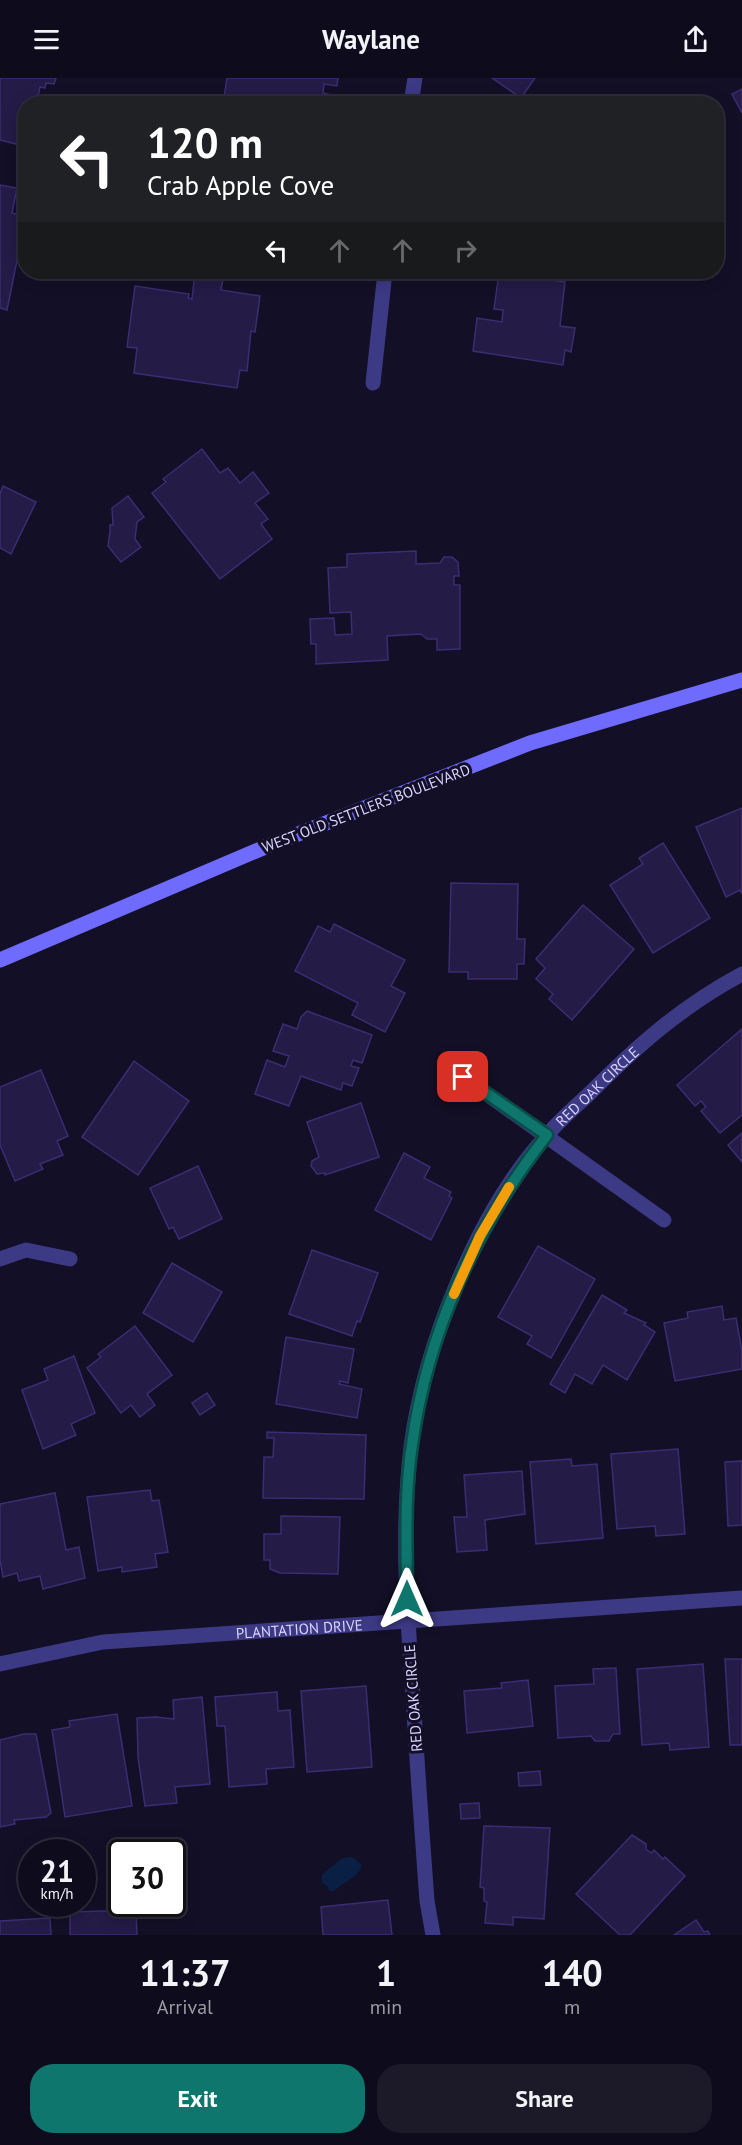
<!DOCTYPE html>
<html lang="en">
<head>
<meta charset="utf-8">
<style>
	body { margin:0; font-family:"PT Sans",sans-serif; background:#1c1929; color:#f1f3f6; height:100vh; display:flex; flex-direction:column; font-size:22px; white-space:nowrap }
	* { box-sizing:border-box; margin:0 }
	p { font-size:20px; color:#9b9ba3 }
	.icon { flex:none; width:33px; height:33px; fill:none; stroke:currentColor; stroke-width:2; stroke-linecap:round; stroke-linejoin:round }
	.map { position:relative; height:1857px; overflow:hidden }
	.side { display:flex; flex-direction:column; background:#0e0b1c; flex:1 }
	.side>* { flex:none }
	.hud { position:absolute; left:18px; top:18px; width:706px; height:183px; border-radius:24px; box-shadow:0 3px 15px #0003,0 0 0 2px #2e2b3b; background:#202124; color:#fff; overflow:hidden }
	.speed { position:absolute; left:18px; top:1761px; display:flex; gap:12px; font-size:30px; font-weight:700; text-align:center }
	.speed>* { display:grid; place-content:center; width:78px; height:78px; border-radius:50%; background:#0e0b1c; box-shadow:0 3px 15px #0003,0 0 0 2px #2e2b3b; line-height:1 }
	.speed small { font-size:15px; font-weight:400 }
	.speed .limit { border:3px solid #111; border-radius:9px; background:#fff; color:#111 }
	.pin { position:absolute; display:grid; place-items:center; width:51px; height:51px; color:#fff; margin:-26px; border-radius:12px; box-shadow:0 3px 9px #0006 }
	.me { position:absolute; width:66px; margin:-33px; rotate:0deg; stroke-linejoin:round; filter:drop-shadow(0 0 4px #0008) }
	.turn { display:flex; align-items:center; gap:21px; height:126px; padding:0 30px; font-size:27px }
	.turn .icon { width:78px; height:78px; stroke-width:2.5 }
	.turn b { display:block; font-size:42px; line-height:51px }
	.lanes { display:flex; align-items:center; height:57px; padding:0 30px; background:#0003; justify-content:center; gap:30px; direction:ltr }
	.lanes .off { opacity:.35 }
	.eta { display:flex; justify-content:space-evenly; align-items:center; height:102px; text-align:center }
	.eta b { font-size:36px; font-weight:800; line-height:42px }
	.button { display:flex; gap:12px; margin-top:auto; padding:12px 30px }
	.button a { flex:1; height:69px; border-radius:24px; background:#0f766e; color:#fff; font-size:24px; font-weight:800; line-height:69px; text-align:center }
	.button a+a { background:#1c1929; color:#f1f3f6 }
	header { display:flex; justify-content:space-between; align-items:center; height:78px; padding:0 30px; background:#0e0b1c; font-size:27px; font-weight:800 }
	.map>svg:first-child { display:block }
	.water { fill:#0a1f44 }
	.building { fill:#241b47; stroke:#3b2d73; stroke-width:1.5 }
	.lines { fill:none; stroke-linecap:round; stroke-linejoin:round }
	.minor { stroke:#3d3a85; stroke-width:15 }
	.secondary { stroke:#6f6bff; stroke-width:15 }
	.route-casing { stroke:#0a4d48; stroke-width:15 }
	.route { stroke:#0f766e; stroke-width:10 }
	.slow { stroke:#f59e0b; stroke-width:10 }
	.labels { text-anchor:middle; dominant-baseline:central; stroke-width:6; stroke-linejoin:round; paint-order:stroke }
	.street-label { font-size:15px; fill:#d9d4ff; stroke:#130f26 }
</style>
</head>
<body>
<header><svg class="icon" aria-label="menu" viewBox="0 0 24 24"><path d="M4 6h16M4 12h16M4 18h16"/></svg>Waylane<svg class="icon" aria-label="share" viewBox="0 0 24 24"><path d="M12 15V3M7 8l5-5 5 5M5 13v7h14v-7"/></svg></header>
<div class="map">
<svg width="742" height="1857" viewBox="0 0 742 1857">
	<rect width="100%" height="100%" fill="#130f26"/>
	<path class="water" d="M352,1779L362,1787C357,1801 345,1803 334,1813H329L328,1808L322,1805V1796L343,1780Z"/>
	<g class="building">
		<path d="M0,0H56L54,6L46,5L45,10L40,9L37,22L49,26H26V52L20,67L0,62Z"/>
		<path d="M227,0H338L337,8L324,6L323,15L331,17L330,26H223Z"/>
		<path d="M492,0H535L521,20Z"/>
		<path d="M742,11V35L732,16Z"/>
		<path d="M0,107L17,110L12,135L26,138L7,232L0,230Z"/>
		<path d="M195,194L224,195L221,212L260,218L255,254L251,253L247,293L240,292L237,310L134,295L137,270L127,269L135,208L189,216L188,220L192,221Z"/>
		<path d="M651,194H666L665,202L651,201Z"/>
		<path d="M499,195L565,204L560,248L575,250L571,274L565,272L563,287L473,273L477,240L502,244L503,232L494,231Z"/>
		<path d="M202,371L220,395L228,390L240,405L253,394L269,415L255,425L268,441L261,446L272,461L220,501L152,415L166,404L163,401Z"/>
		<path d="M3,408L36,424L11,476L0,470V416Z"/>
		<path d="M128,418L144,439L137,444L135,461L141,469L121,484L108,468L110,453V447H113L112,430Z"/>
		<path d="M416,473V486L440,485L444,479H452L458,484L459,498H454V507H460V571L437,572V561H427L421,556L387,558L388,582L316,586V566H311L310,541L334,540L335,557L352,556L351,534L330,535L328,490L347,489V476Z"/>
		<path d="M742,730V816L740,812L726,819L696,749Z"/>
		<path d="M663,765L710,840L653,875L610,807L643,786L639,780Z"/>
		<path d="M451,805L518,806L517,861H525L524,886H517V901H468V894H449Z"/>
		<path d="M583,827L634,871L572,942L549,921L553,916L536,901L545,890L536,881Z"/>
		<path d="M334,846L405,882L391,908L405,915L385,954L352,937L358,925L295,893L318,848L330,854Z"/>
		<path d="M307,933L372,957L362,985L353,982L351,988L359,990L352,1008L343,1005L341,1012L301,998L289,1028L255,1016L267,982L285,989L289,978L273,973L283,946L297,951L301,939Z"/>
		<path d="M742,951V1037L720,1055L701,1033L706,1029L701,1023L695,1028L677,1007Z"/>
		<path d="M134,983L189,1023L138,1097L82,1059Z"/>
		<path d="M41,992L68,1058L57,1063L63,1077L40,1086L43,1091L15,1103L0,1067V1009Z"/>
		<path d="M361,1025L379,1079L325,1097V1095L317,1096L311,1088L312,1083L319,1079L307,1044Z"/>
		<path d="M742,1055V1084L728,1067Z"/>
		<path d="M404,1075L430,1089L424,1100L451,1114L449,1118L452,1120L431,1162L375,1132Z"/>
		<path d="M198,1088L222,1141L179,1161L173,1149L169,1151L150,1110Z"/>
		<path d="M538,1168L595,1201L551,1280L527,1266L532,1258L498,1239Z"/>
		<path d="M312,1172L378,1195L360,1244L357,1243L352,1258L289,1236Z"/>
		<path d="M172,1185L222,1214L193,1264L143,1235Z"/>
		<path d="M602,1217L627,1232L624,1235L646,1245L644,1247L655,1254L627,1302L603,1287L592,1306L575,1296L565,1315L550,1306Z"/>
		<path d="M722,1228L724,1242L736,1240L742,1273V1291L675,1303L664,1245L688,1240L687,1234Z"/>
		<path d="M135,1248L172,1297L147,1316L155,1327L140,1339L131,1327L121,1335L87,1290L101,1279L98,1276Z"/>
		<path d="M286,1259L354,1271L348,1305L340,1303L339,1306L362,1311L357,1340L276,1326Z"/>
		<path d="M74,1278L95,1335L71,1346L76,1357L43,1371L22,1312L48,1302L44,1291Z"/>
		<path d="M207,1315L215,1327L200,1337L192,1325Z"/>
		<path d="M267,1354L366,1357L364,1421L263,1420L264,1379H273L274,1360H267Z"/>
		<path d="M678,1371L685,1456L656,1458L655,1448L617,1451L611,1376Z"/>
		<path d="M571,1381L572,1388L597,1386L603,1460L536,1466L530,1384Z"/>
		<path d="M742,1383V1447L728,1448L725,1384Z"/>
		<path d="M522,1393L525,1436L485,1442L487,1472L457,1474L454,1439H467L464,1397Z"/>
		<path d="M150,1412L152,1423L159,1422L168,1474L155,1476L157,1489L122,1494V1489L98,1493L87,1419Z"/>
		<path d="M55,1415L66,1472L79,1469L85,1500L43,1511L40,1498L19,1503L17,1495L3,1499L0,1482V1426Z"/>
		<path d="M281,1438L340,1439L338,1496L280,1495L270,1491V1482H264V1456H281Z"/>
		<path d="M725,1581H742V1667H730Z"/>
		<path d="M703,1586L709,1669L670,1672L669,1665L642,1667L637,1591Z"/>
		<path d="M616,1590L620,1656H613L609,1663H595L591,1658L558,1660L555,1608L594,1606L593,1591Z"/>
		<path d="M528,1602L533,1648L467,1655L464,1613L502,1610L501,1605Z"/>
		<path d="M366,1608L372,1689L307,1694L301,1613Z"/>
		<path d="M277,1614L278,1633L290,1632L294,1689L266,1691L267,1706L229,1709L225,1648H217L215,1619Z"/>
		<path d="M202,1619L210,1706L175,1709L177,1725L145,1728L138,1679L137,1640L156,1639L174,1641L173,1622Z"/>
		<path d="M117,1636L132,1728L65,1739L52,1652L70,1649L69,1643Z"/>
		<path d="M24,1656H36L51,1735L46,1739L14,1742L15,1746L0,1749V1662Z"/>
		<path d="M540,1693L541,1707L519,1708L518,1695Z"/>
		<path d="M479,1725L480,1740L461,1741L460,1726Z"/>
		<path d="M484,1748L550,1750L544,1841L513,1839V1847L485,1845L487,1824L484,1823V1810L480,1809Z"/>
		<path d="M632,1757L646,1766V1771L651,1775L654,1772L663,1781L665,1779L685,1798L630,1857H620L576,1816Z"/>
		<path d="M388,1822L392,1857H323L321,1829Z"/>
		<path d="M136,1832L137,1857H70V1834Z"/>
		<path d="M50,1840L51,1857H0V1843Z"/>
		<path d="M696,1842L704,1854L708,1853L710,1857H674Z"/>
	</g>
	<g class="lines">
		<g class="minor">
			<path d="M411,26L415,0"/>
			<path d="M373,305L385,194"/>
			<path d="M463,999L664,1142"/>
			<path d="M0,1181L26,1172L70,1181"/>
			<path id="s1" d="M0,1586L103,1564L742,1520"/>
			<path id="s2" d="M433,1857L427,1823C422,1754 417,1686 413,1617C407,1535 401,1451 411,1369C424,1268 478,1132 547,1057C560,1042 575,1029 589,1016C637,968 682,928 742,896"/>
		</g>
		<path class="secondary" d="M0,882L270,767L530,665L742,602"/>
	</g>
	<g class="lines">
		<g class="route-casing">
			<path id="route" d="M407,1521C407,1470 404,1418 412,1367C427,1255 477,1146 547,1057L463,999"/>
		</g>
		<use href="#route" class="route"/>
		<path class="slow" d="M454,1216L480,1158L509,1109"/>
	</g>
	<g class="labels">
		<g class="street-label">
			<text transform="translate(366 730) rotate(-21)">WEST OLD SETTLERS BOULEVARD</text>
			<text stroke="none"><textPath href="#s2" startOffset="904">RED OAK CIRCLE</textPath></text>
			<text stroke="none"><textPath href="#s1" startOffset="302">PLANTATION DRIVE</textPath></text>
			<text transform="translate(413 1620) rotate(-94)">RED OAK CIRCLE</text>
		</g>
	</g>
</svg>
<div class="speed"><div>21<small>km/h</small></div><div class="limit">30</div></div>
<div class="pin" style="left:463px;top:999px;background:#d93025"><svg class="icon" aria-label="arrive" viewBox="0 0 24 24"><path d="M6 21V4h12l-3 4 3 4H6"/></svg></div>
<svg class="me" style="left:407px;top:1521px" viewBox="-20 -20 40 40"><path d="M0-17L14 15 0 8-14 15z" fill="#0f766e" stroke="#fff" stroke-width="4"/></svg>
<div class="hud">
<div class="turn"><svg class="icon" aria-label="left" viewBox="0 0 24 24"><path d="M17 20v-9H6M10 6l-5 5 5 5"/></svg><div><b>120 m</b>Crab Apple Cove</div></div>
<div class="lanes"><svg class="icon" aria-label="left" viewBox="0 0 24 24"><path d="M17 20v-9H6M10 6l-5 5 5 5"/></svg><svg class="icon off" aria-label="ahead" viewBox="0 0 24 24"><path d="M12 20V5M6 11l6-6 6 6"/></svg><svg class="icon off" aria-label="ahead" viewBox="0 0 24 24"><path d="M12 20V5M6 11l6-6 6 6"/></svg><svg class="icon off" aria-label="right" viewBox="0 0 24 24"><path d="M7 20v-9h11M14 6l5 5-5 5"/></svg></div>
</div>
</div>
<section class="side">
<div class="eta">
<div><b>11:37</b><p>Arrival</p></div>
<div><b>1</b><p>min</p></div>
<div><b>140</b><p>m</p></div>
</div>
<div class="button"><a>Exit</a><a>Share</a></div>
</section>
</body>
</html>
